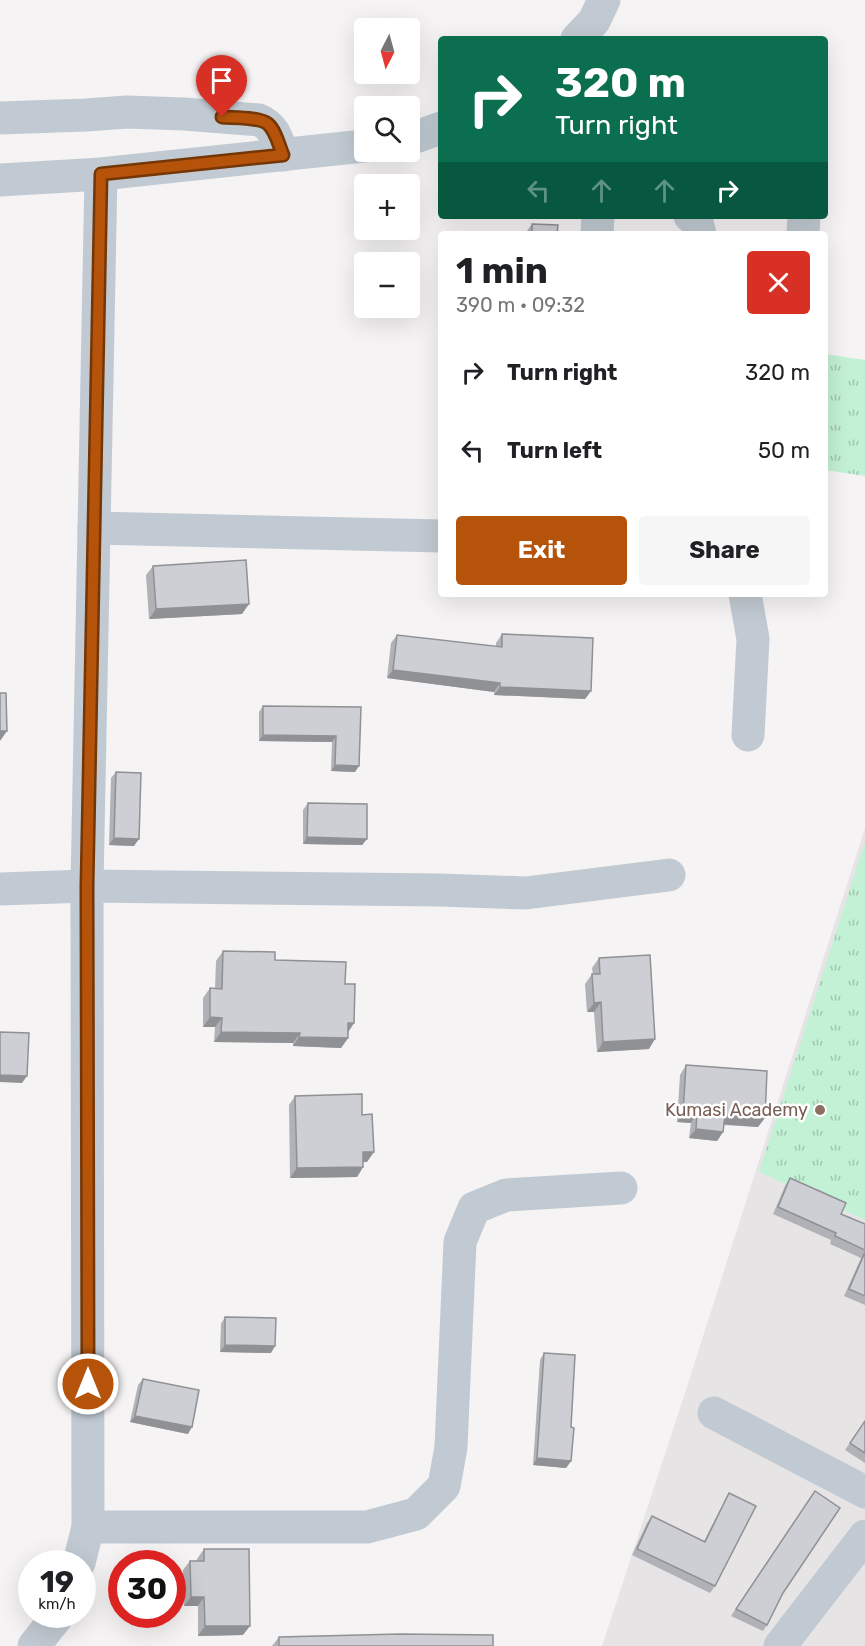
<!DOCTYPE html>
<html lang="en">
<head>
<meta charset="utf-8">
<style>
	body { margin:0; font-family:Rubik,sans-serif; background:#f6f6f6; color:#202124; height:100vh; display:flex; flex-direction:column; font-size:22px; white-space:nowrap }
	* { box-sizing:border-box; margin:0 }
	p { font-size:20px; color:#757577 }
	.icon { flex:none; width:33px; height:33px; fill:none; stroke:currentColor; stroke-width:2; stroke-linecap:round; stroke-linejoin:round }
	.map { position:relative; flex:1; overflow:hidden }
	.side { position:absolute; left:438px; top:231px; width:390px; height:366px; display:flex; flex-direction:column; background:#fff; border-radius:6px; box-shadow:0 6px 24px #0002 }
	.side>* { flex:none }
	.hud { position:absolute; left:438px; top:36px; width:390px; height:183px; border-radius:6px; box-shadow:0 6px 24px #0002; background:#0b6e4f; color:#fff; overflow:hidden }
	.needle { width:39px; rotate:186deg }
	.controls { position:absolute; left:354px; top:18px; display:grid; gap:12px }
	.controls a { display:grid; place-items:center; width:66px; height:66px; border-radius:6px; background:#fff; box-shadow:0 6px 24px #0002; font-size:30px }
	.speed { position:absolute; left:18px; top:1550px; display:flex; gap:12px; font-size:30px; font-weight:700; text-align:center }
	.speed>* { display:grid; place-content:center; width:78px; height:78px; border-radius:50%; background:#fff; box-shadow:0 6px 24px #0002; line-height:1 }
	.speed small { font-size:15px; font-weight:400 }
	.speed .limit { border:9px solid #d22; background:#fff; color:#111 }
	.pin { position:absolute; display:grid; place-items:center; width:51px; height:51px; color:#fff; margin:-62px -26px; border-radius:50% 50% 50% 0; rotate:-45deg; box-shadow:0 0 6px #0007 }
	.pin .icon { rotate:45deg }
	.me { position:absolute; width:66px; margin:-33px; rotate:0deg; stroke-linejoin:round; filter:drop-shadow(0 0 4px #0008) }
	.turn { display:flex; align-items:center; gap:21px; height:126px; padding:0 18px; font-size:27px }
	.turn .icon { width:78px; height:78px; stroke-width:2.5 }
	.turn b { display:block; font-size:42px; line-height:51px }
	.lanes { display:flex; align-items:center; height:57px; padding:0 18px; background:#0003; justify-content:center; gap:30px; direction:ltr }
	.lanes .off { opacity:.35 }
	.round { display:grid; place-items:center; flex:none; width:63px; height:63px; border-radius:6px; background:#f6f6f6 }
	.overview { display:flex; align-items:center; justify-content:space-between; height:102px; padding:0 18px }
	h1 { font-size:36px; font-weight:700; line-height:45px }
	.cta { display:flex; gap:12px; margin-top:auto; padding:12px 18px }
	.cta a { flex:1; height:69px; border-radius:6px; background:#b45309; color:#fff; font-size:24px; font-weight:700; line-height:69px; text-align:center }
	.cta a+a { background:#f6f6f6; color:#202124 }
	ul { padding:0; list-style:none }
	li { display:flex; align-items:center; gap:18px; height:78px; padding:0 18px }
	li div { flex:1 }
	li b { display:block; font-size:22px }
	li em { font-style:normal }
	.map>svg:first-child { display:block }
	.education { fill:#e6e4e5 }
	.grass { fill:url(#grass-tufts) }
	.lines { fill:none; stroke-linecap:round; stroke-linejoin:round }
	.minor { stroke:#c1cad2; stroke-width:33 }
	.wall { fill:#b0b2b7 }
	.shaded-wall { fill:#909195 }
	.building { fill:#cdcfd5; stroke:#909195; stroke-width:1.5 }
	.route-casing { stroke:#753606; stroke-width:15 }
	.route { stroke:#b45309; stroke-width:10 }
	.education-dot { fill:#8d6e63; stroke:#fff; stroke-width:2 }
	.labels { text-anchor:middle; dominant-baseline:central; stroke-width:5; stroke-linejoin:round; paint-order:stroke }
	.education-label { font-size:18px; fill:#785e54; stroke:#fff; text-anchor:end }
</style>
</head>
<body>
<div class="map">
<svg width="865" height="1646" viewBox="0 0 865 1646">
	<defs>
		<pattern id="grass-tufts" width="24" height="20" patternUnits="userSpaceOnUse" patternTransform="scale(1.5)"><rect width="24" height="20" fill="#c3f1d5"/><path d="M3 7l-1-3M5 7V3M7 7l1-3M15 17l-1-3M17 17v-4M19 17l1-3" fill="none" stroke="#a0c6b0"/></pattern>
	</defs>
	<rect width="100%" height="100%" fill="#f5f3f3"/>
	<path class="education" d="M865,828V1646H602L685,1393Z"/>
	<g class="grass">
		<path d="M825,354L865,360V476L825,470Z"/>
		<path d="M865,842V1220L759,1172Z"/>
	</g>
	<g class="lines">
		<g class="minor">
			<path d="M577,39L594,21L604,0"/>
			<path d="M0,118L86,115L127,112L184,114L259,120C275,127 277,139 283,155"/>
			<path d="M410,139L441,128"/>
			<path d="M0,180L101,174L364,146"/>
			<path d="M690,216L697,222L700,234"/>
			<path d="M597,234L598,216"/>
			<path d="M803,234L804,216"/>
			<path d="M94,528L441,536"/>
			<path d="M745,594L753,639L748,735"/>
			<path d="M0,889L87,886L440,890L526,893L669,875"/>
			<path d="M714,1413L865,1492"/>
			<path d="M88,1527H367L416,1514L444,1486L451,1447L460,1242L474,1208L506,1195L621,1188"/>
			<path d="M79,1563L88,1527L87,886L101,174"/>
			<path d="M34,1646L59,1614"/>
			<path d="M780,1646L865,1536"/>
		</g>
	</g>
	<g class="wall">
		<path d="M532,224L557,234H527V231Z"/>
		<path d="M153,566L242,614L149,619L146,575Z"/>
		<path d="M502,634L591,691L585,699L494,695V692L387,678L391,643L397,635L496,647V643Z"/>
		<path d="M263,706L361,707L355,772L331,771L332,742L259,741V712Z"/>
		<path d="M116,772L134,846L109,845L111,778Z"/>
		<path d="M308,803L367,839L362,845L303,844V810Z"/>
		<path d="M223,951L275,960L345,984L354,1023L348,1033V1038L341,1048L293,1046V1043L214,1042L215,1027H203V998L210,988L215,989L216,961Z"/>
		<path d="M599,958L649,1049L597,1052L594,1012H587L585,984L592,974H593L592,968Z"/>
		<path d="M686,1065L758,1127L724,1125L723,1132L717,1141L689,1138L691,1123L677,1122L680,1075Z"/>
		<path d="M295,1096L362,1115L367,1162H363V1167L357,1177L290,1178L289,1105Z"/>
		<path d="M790,1178L841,1214L865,1224V1305L844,1296L861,1258L830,1244L831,1240L773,1214L785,1186Z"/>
		<path d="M225,1317L271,1353L220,1352L221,1324Z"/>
		<path d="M544,1353L571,1427V1461L566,1468L533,1465L540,1360Z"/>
		<path d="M143,1379L188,1434L130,1422L138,1385Z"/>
		<path d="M865,1421V1463L845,1450Z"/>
		<path d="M815,1491L783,1593L767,1625L763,1631L731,1616Z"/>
		<path d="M729,1493L715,1586L710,1593L632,1555L647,1523L652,1516L704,1541L725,1500Z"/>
		<path d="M204,1549L243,1635L198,1636V1606H184L183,1570L190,1561H197V1559Z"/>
		<path d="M279,1637L493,1646H272Z"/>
	</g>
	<g class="shaded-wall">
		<path d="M249,604L242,614L149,619L156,609Z"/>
		<path d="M393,670L500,683L494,692L387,678Z"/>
		<path d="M500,687L591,691L585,699L494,695Z"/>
		<path d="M0,731H7L0,741Z"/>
		<path d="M263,735L336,736L332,742L259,741Z"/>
		<path d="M335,765L359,766L355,772L331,771Z"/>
		<path d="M307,837L367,839L362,845L303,844Z"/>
		<path d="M114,838L139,839L134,846L109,845Z"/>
		<path d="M601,1002L594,1012H587L594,1003Z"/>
		<path d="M210,1017L222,1018L215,1027H203Z"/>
		<path d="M348,1023H354L347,1033Z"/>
		<path d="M221,1032L300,1033L293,1043L214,1042Z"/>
		<path d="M299,1037L348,1038L341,1048L293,1046Z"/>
		<path d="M655,1039L649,1049L597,1052L603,1042Z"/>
		<path d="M0,1075L27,1076L22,1083L0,1082Z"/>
		<path d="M683,1113H697L691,1123L677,1122Z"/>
		<path d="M725,1115L765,1118L758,1127L719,1124Z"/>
		<path d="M696,1129L723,1132L717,1141L689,1138Z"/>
		<path d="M363,1152H374L367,1162H357Z"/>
		<path d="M363,1167L357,1177L290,1178L297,1168Z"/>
		<path d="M225,1345L275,1346L271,1353L220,1352Z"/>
		<path d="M135,1416L192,1427L188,1434L130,1422Z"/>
		<path d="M537,1458L571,1461L566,1468L533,1465Z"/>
		<path d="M191,1597H204L198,1606H184Z"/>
		<path d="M205,1626H250L243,1635L198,1636Z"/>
	</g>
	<g class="building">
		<path d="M532,224L558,225L557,234H532Z"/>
		<path d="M246,560L249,604L156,609L153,566Z"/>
		<path d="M502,634L593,638L591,691L500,687V683L393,670L397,635L502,647Z"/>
		<path d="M0,693H6L7,731H0Z"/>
		<path d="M263,706L361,707L359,766L335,765L336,736L263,735Z"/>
		<path d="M116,772L141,773L139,839L114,838Z"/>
		<path d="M308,803L367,804V839L307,837Z"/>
		<path d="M223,951L275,952V960L346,962L345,984H355L354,1023H348V1038L299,1037L300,1033L221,1032L222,1018L210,1017V988L222,989Z"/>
		<path d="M650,955L655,1039L603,1042L601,1002L594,1003L592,974H600L599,958Z"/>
		<path d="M0,1032L29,1033L27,1076L0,1075Z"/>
		<path d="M686,1065L767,1071L765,1118L725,1115L723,1132L696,1129L697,1113H683Z"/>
		<path d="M362,1094V1115L372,1114L374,1152H363V1167L297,1168L295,1096Z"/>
		<path d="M790,1178L846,1203L841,1214L865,1224V1250L835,1236L836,1233L778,1207Z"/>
		<path d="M865,1252V1296L849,1289Z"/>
		<path d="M225,1317L276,1318L275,1346L225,1345Z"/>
		<path d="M544,1353L575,1355L571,1427L574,1428L571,1461L537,1458Z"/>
		<path d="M143,1379L199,1390L192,1427L135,1416Z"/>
		<path d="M865,1421V1453L850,1443Z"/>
		<path d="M815,1491L840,1508L783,1593L767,1625L736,1609Z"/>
		<path d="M729,1493L756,1506L715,1586L637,1549L652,1516L705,1542Z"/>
		<path d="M204,1549H249L250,1626H205L204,1597H191L190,1561H204Z"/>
		<path d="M400,1634L493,1635V1646H279V1637Z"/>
	</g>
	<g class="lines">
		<g class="route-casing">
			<path id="route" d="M88,1384L87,886L101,174L283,155C279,146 276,131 268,124C260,117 234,118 222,117"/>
		</g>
		<use href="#route" class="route"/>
	</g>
	<circle class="education-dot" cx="820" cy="1110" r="6"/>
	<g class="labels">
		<g class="education-label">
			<text x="808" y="1110">Kumasi Academy</text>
		</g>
	</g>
</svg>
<div class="controls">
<a><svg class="needle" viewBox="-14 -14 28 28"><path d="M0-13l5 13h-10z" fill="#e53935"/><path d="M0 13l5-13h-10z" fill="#757577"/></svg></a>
<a><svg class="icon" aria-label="search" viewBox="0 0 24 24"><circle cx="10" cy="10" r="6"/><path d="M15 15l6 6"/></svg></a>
<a>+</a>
<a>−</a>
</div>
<div class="speed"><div>19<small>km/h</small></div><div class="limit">30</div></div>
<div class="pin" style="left:222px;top:117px;background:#d93025"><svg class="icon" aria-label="arrive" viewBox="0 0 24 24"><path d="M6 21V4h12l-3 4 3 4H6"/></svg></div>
<svg class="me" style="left:88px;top:1384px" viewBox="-20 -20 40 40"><circle r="17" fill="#b45309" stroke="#fff" stroke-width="3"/><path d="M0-11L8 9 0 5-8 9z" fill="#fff"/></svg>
<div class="hud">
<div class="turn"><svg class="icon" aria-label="right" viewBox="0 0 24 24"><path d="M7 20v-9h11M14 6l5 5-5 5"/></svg><div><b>320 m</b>Turn right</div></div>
<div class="lanes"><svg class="icon off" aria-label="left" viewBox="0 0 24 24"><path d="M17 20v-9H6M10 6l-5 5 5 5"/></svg><svg class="icon off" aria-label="ahead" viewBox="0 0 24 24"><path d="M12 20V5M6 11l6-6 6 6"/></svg><svg class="icon off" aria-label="ahead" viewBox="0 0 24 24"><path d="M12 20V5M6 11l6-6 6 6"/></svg><svg class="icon" aria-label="right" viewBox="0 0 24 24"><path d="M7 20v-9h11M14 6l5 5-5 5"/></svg></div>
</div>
<section class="side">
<div class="overview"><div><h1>1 min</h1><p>390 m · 09:32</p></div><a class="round" style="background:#d93025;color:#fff"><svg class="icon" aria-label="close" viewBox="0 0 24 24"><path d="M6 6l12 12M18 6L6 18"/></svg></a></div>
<ul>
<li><svg class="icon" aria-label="right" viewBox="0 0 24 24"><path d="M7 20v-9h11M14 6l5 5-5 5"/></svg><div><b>Turn right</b></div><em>320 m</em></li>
<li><svg class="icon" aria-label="left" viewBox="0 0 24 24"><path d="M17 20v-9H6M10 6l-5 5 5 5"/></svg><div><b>Turn left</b></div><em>50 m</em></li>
</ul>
<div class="cta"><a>Exit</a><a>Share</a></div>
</section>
</div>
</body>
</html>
